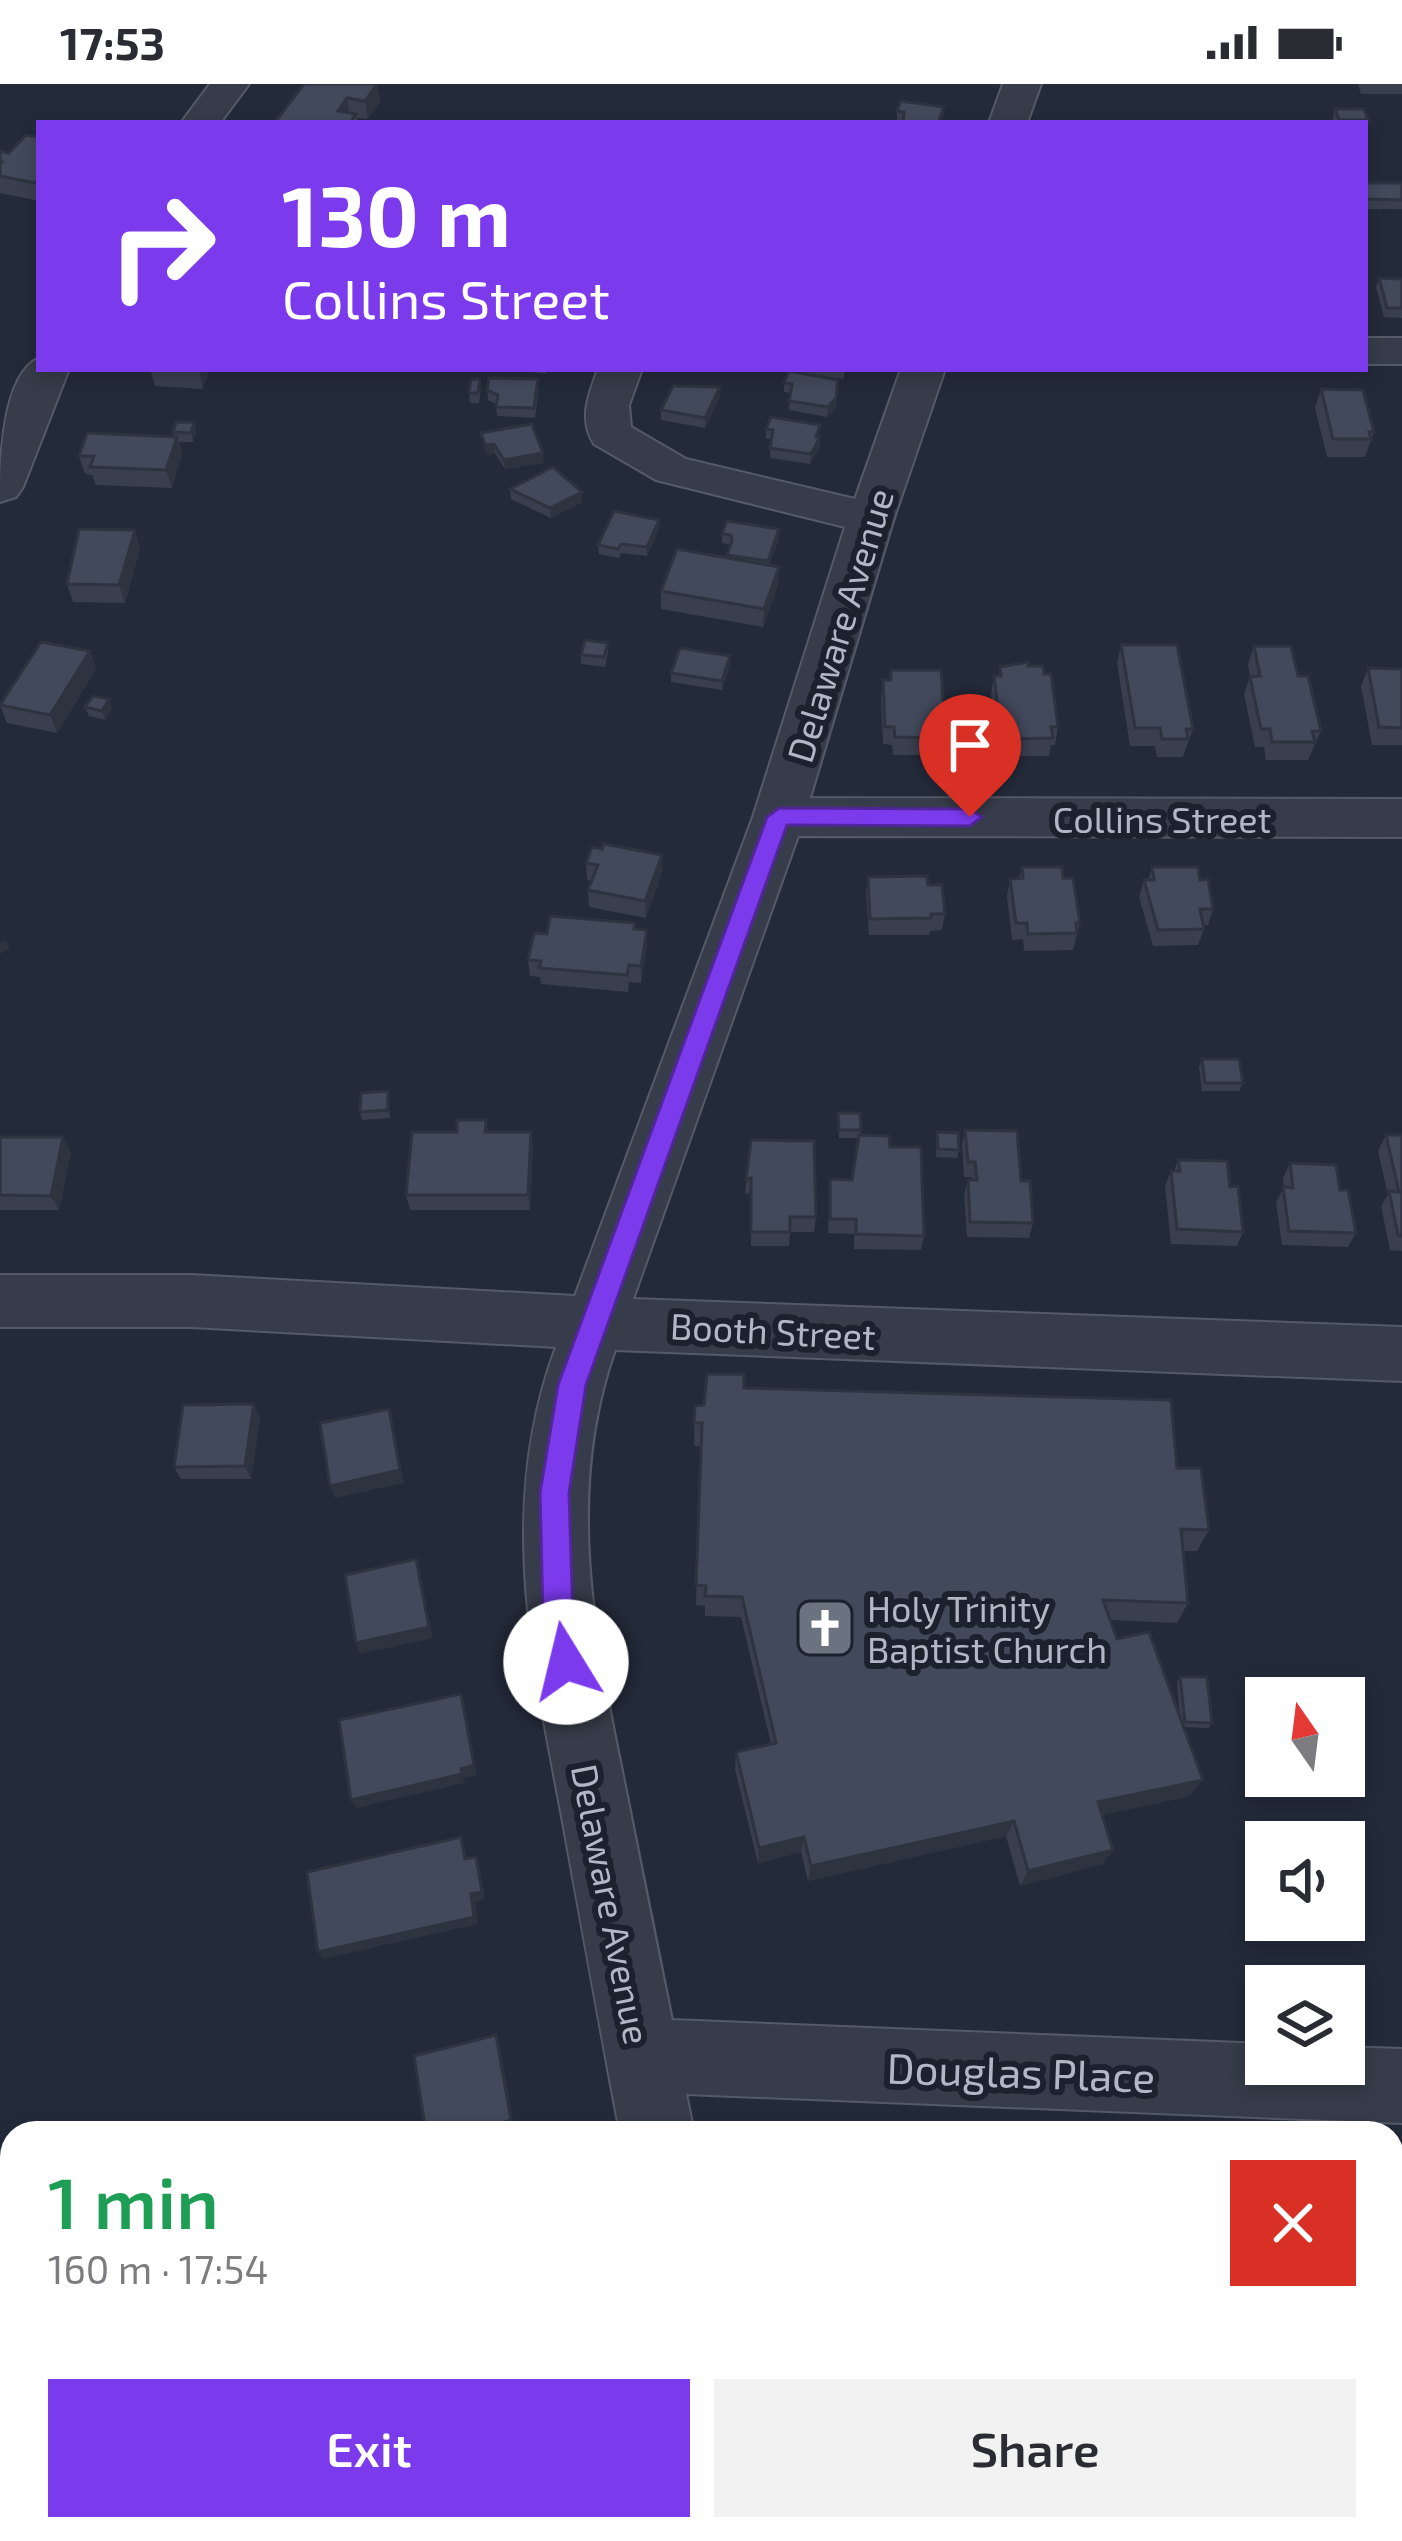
<!DOCTYPE html>
<html lang="en">
<head>
<meta charset="utf-8">
<style>
	body { margin:0; font-family:"Exo 2",sans-serif; background:#f2f2f3; color:#2b2b33; height:100vh; display:flex; flex-direction:column; font-size:45px; white-space:nowrap }
	* { box-sizing:border-box; margin:0 }
	p { font-size:39px; color:#7c7c81 }
	.icon { flex:none; width:66px; height:66px; fill:none; stroke:currentColor; stroke-width:2; stroke-linecap:round; stroke-linejoin:round }
	.map { position:relative; flex:1; overflow:hidden }
	.drawer { position:absolute; left:0px; top:2037px; width:1404px; height:420px; display:flex; flex-direction:column; background:#fff; border-radius:36px 36px 0 0; box-shadow:0 6px 18px #0003 }
	.drawer>* { flex:none }
	.banner { position:absolute; left:36px; top:36px; width:1332px; height:252px; border-radius:0px; box-shadow:0 6px 18px #0003; background:#7c3aed; color:#fff; overflow:hidden }
	.needle { width:78px; rotate:346deg }
	.tools { position:absolute; left:1245px; top:1593px; display:grid; gap:24px }
	.tools a { display:grid; place-items:center; width:120px; height:120px; border-radius:0px; background:#fff; box-shadow:0 6px 18px #0003; font-size:60px }
	.pin { position:absolute; display:grid; place-items:center; width:102px; height:102px; color:#fff; margin:-123px -51px; border-radius:50% 50% 50% 0; rotate:-45deg; box-shadow:0 0 12px #0007 }
	.pin .icon { rotate:45deg }
	.me { position:absolute; width:132px; margin:-66px; rotate:351deg; stroke-linejoin:round; filter:drop-shadow(0 0 9px #0008) }
	.turn { display:flex; align-items:center; gap:42px; height:252px; padding:0 48px; font-size:54px }
	.turn .icon { width:156px; height:156px; stroke-width:2.5 }
	.turn b { display:block; font-size:84px; line-height:102px }
	.round { display:grid; place-items:center; flex:none; width:126px; height:126px; border-radius:0px; background:#f2f2f3 }
	.overview { display:flex; align-items:center; justify-content:space-between; height:204px; padding:0 48px }
	h1 { font-size:72px; font-weight:600; line-height:90px; color:#1e9e55 }
	.cta { display:flex; gap:24px; margin-top:auto; padding:24px 48px }
	.cta a { flex:1; height:138px; border-radius:0px; background:#7c3aed; color:#fff; font-size:48px; font-weight:600; line-height:138px; text-align:center }
	.cta a+a { background:#f2f2f3; color:#2b2b33 }
	.status { display:flex; justify-content:space-between; align-items:center; height:84px; padding:0 60px; background:#fff; direction:ltr }
	.status svg { height:33px; fill:currentColor }
	.map>svg:first-child { display:block }
	.green { fill:#26373b }
	.lines { fill:none; stroke-linecap:round; stroke-linejoin:round }
	.street-casing { stroke:#545a67; stroke-width:4 }
	.street { fill:#363c49; fill-rule:evenodd }
	.wall { fill:#393f4e }
	.shaded-wall { fill:#2e3340 }
	.building { fill:#42495b; stroke:#2e3340; stroke-width:3 }
	.route { fill:#7c3aed; stroke:#51269a; stroke-width:3 }
	.labels { text-anchor:middle; dominant-baseline:central; stroke-width:12; stroke-linejoin:round; paint-order:stroke }
	.street-label { font-size:36px; fill:#b1b7c5; stroke:#1c212e }
	.poi-label { font-size:36px; fill:#b1b7c5; stroke:#1c212e; text-anchor:start }
	.near-street-label { font-size:42px; fill:#b1b7c5; stroke:#1c212e }
</style>
</head>
<body>
<div class="status"><b>17:53</b><svg viewBox="0 0 49 12"><path d="M0 12V9h3v3zM5 12V6h3v6zM10 12V3h3v9zM15 12V0h3v12zM26 1h20v11H26zM47 4h2v5h-2z"/></svg></div>
<div class="map">
<svg width="1402" height="2457" viewBox="0 0 1402 2457">
	<rect width="100%" height="100%" fill="#232a39"/>
	<path class="green" d="M1392,2095L1402,2096V2457H820L817,2445H1392Z"/>
	<g class="lines">
		<g class="street-casing">
			<g id="street">
				<path d="M210,0H249L220,39H181Z"/>
				<path d="M1003,0H1041L1027,39H989Z"/>
				<rect x="1365" y="254" width="37" height="26"/>
				<path d="M39,274V285H69L23,403L16,413L0,418C0,382 1,291 39,274Z"/>
				<path d="M598,285H642L629,321L631,343L686,375L855,415L901,285H945L894,434L810,714L1402,715V753L798,752L633,1215L1402,1243V1297L615,1266C565,1407 594,1550 623,1692C639,1773 655,1854 672,1936L1266,1960V1980H1344V1963L1402,1965V2039L686,2010L694,2049H620C600,1944 581,1839 562,1733C532,1573 497,1421 556,1263L191,1243H0V1191H191L575,1212L753,733L845,443L656,396L594,360C578,335 589,310 598,285Z"/>
				<path d="M702,2445H784L787,2457H705Z"/>
			</g>
		</g>
		<use href="#street" class="street"/>
	</g>
	<g class="wall">
		<path d="M304,0L381,17L368,35L357,34L358,39L275,38Z"/>
		<path d="M1358,0H1402V10H1361Z"/>
		<path d="M944,23L943,33L904,37L897,36V27Z"/>
		<path d="M1335,25L1368,36L1365,45V39H1334L1333,34Z"/>
		<path d="M39,53V117L0,109V67L9,69Z"/>
		<rect x="1365" y="99" width="37" height="26"/>
		<path d="M1379,194L1402,195V234L1384,233L1376,203Z"/>
		<path d="M149,285H209L203,305L155,302L151,288Z"/>
		<path d="M511,285H548L546,290Z"/>
		<path d="M806,285H846L843,295L805,289Z"/>
		<path d="M838,296L836,324L827,333L789,326L790,309L784,308V299Z"/>
		<path d="M720,303V313L705,344L661,336V326Z"/>
		<path d="M481,304L479,319H470L469,309Z"/>
		<path d="M539,304L535,334L497,332L496,320L488,316L487,306Z"/>
		<path d="M1321,305L1374,348L1365,373H1327L1315,324Z"/>
		<path d="M194,338L196,348L193,358H179L182,371L172,404L96,401L92,391L85,390L79,372L174,353L173,348Z"/>
		<path d="M766,345L820,353V363L810,380L770,374L771,355H766Z"/>
		<path d="M481,349L544,379L505,385L495,369L487,371Z"/>
		<path d="M510,405L582,418L551,434L511,415Z"/>
		<path d="M659,445L647,472L621,469L619,474L599,470L598,461Z"/>
		<path d="M722,450L779,455L769,481L779,483L778,501L763,543L661,525V507L727,473L731,461L722,459Z"/>
		<path d="M140,464L125,519L73,518L67,500Z"/>
		<path d="M608,559V568L605,583L581,580V571Z"/>
		<path d="M1121,561L1193,645L1183,673H1157L1155,662H1130L1117,579Z"/>
		<path d="M1254,562L1298,592L1321,647L1308,676H1266L1264,663H1255L1244,610L1250,593L1248,580Z"/>
		<path d="M90,567L96,585L57,649L7,639L0,621Z"/>
		<path d="M730,581L722,606L671,598V589Z"/>
		<path d="M1028,582L1058,643L1055,661H1051L1049,672H1006L1004,661H997L991,610L994,592H999L1000,583Z"/>
		<path d="M1368,584L1402,585V661H1372L1361,602Z"/>
		<path d="M891,586L945,644L942,661L937,662L935,671H893L892,661L883,660L881,614L883,596H890Z"/>
		<path d="M109,615L112,624L105,636L89,632L85,623Z"/>
		<path d="M586,779L662,788L646,834L589,823L588,806L592,797L587,796Z"/>
		<path d="M1022,783L1063,794L1080,839L1073,866L1024,867L1023,855L1012,856L1007,812L1010,795L1019,794Z"/>
		<path d="M1152,783L1213,825L1208,841H1203L1204,845L1198,861L1153,862L1139,813L1144,796H1148Z"/>
		<path d="M868,793L928,801L945,830L942,846L930,847L929,851H869L866,809Z"/>
		<path d="M635,845L647,846V862L641,899L629,898L628,908L541,900L540,893L530,892L528,876L547,850Z"/>
		<path d="M1202,975L1243,999L1239,1007H1202L1199,983Z"/>
		<path d="M388,1007L390,1034L362,1036L360,1028Z"/>
		<path d="M838,1029L861,1046L860,1051L890,1063L924,1152L921,1166L854,1165V1150L828,1149L830,1095L852,1096L859,1054H839Z"/>
		<path d="M486,1036L488,1048H531L533,1064L530,1126H410L406,1111L457,1048Z"/>
		<path d="M965,1046L1021,1097L1033,1139L1029,1154L967,1153L964,1111L968,1096H972V1093H964L962,1061Z"/>
		<path d="M937,1048L959,1066L957,1074L936,1073Z"/>
		<path d="M1386,1051H1402V1167L1390,1166L1381,1122L1388,1111L1378,1067Z"/>
		<path d="M0,1053L71,1068L59,1126H0Z"/>
		<path d="M751,1056L816,1133L814,1148H790L789,1162H751L750,1109L745,1110Z"/>
		<path d="M1178,1076L1230,1103L1243,1148L1237,1162L1171,1160L1165,1102L1171,1087H1174Z"/>
		<path d="M1290,1079L1340,1106L1356,1149L1348,1163L1282,1161L1276,1118L1284,1103L1283,1094Z"/>
		<path d="M744,1304L1177,1384L1209,1446L1197,1467H1183L1188,1519L1177,1539L1110,1536L1117,1555L1180,1634L1177,1598L1180,1593L1212,1639L1209,1644L1184,1643L1190,1712L1102,1731L1113,1766L1102,1780L1020,1802L1006,1752L808,1797L801,1768L758,1779L735,1685L736,1668L771,1660L741,1533L705,1532V1522L696,1521L701,1362H694L695,1322L704,1321Z"/>
		<path d="M254,1320L260,1334L251,1395H181L174,1383Z"/>
	</g>
	<g class="shaded-wall">
		<path d="M377,0L381,17L368,35L365,17Z"/>
		<path d="M347,14L350,32L338,27Z"/>
		<path d="M199,285H209L203,305Z"/>
		<path d="M720,303V313L705,344V334Z"/>
		<path d="M836,314V324L827,333L828,323Z"/>
		<path d="M194,338L196,348L193,358L191,349Z"/>
		<path d="M820,341L817,360L820,353V363L810,380L811,370Z"/>
		<path d="M177,353L182,371L172,404L166,386Z"/>
		<path d="M494,360L495,369L487,371L485,361Z"/>
		<path d="M543,369L544,379L505,385L504,376Z"/>
		<path d="M582,408V418L551,434L550,424Z"/>
		<path d="M659,436V445L647,472V463Z"/>
		<path d="M779,445V455L767,486L768,477Z"/>
		<path d="M135,446L140,464L125,519L119,501Z"/>
		<path d="M779,483L778,501L763,543L764,525Z"/>
		<path d="M90,567L96,585L57,649L50,631Z"/>
		<path d="M730,572V581L722,606V597Z"/>
		<path d="M109,615L112,624L105,636L102,627Z"/>
		<path d="M662,771V788L646,834L645,817Z"/>
		<path d="M647,846V862L641,899V882Z"/>
		<path d="M6,855L10,864L0,870V859Z"/>
		<path d="M531,1048L533,1064L530,1126L528,1111Z"/>
		<path d="M63,1053L71,1068L59,1126L51,1112Z"/>
		<path d="M254,1320L260,1334L251,1395L245,1382Z"/>
		<path d="M389,1325L404,1399L335,1414L330,1402Z"/>
		<path d="M416,1475L433,1554L360,1570L356,1559Z"/>
		<path d="M461,1610L477,1691L464,1694L461,1685Z"/>
		<path d="M462,1690L465,1699L356,1724L351,1716Z"/>
		<path d="M1203,1696L1190,1712L1088,1734L1098,1718Z"/>
		<path d="M1014,1737L1006,1752L808,1797L811,1782Z"/>
		<path d="M804,1753L801,1768L758,1779L759,1764Z"/>
		<path d="M1113,1766L1102,1780L1020,1802L1028,1787Z"/>
		<path d="M476,1773L479,1781L485,1815L475,1818L478,1840L323,1875L318,1868L471,1810Z"/>
		<path d="M496,1951L499,1957L514,2041L485,2049H464Z"/>
	</g>
	<g class="building">
		<path d="M304,0H377L365,17L347,14L338,27L356,30L350,39L275,38Z"/>
		<path d="M901,17L944,23L938,39H903L904,28L897,27Z"/>
		<path d="M1335,25H1364L1368,36H1339Z"/>
		<path d="M26,51L39,53V94L35,99L0,92V80L2,78L0,77V67L9,69Z"/>
		<path d="M1365,99H1402V116L1365,115Z"/>
		<path d="M1379,194L1402,195V224H1387Z"/>
		<path d="M789,287L838,296L836,314L828,323L789,317L792,300L784,299Z"/>
		<path d="M489,294L538,295L534,324L496,323L498,311L487,306Z"/>
		<path d="M471,295H480L478,309H469Z"/>
		<path d="M673,302L720,303L705,334L661,326Z"/>
		<path d="M1321,305L1363,306L1374,348H1369L1371,355H1333Z"/>
		<path d="M771,333L820,341L816,353H820L811,370L770,364L773,346L766,345Z"/>
		<path d="M176,338H194L191,349L173,348Z"/>
		<path d="M532,340L543,369L504,376L494,360L485,361L481,349Z"/>
		<path d="M87,349L177,353L166,386L90,383L94,372H79Z"/>
		<path d="M553,383L582,408L550,424L510,405Z"/>
		<path d="M614,427L659,436L647,463L621,460L618,465L598,461Z"/>
		<path d="M727,437L779,445L768,477L727,471L732,457L731,451L722,450Z"/>
		<path d="M79,445L135,446L119,501L67,500Z"/>
		<path d="M677,465L779,483L764,525L661,507Z"/>
		<path d="M585,556L608,559L604,573L581,571Z"/>
		<path d="M41,558L90,567L50,631L0,621Z"/>
		<path d="M1121,561H1177L1193,645H1186L1188,655H1162L1160,644H1135Z"/>
		<path d="M1254,562H1291L1298,592H1308L1321,647H1312L1315,658H1272L1270,645H1261L1250,593L1260,592Z"/>
		<path d="M680,564L730,572L722,597L671,589Z"/>
		<path d="M1028,578V582H1043L1044,590H1051L1058,643H1051L1053,654L1009,655L1008,644L1000,643L994,592H1001L1000,583Z"/>
		<path d="M1368,584L1402,585V644L1379,643Z"/>
		<path d="M891,586H941L945,644H937L938,654L895,653L894,643H885L883,596H891Z"/>
		<path d="M93,612L109,615L102,627L85,623Z"/>
		<path d="M604,760L662,771L645,817L588,806L598,781L586,779L592,763L602,765Z"/>
		<path d="M1022,783H1062L1063,794H1073L1080,839H1076L1077,849L1028,850L1027,839H1016L1010,795L1023,794Z"/>
		<path d="M1152,783H1198L1200,796L1208,795L1213,825H1200L1204,845L1158,846L1144,796H1154Z"/>
		<path d="M927,792L928,801H942L945,830H931V834L870,835L868,793Z"/>
		<path d="M550,832L635,839L634,845L647,846L641,882L629,881L627,891L539,884L541,877L528,876L534,849L547,850Z"/>
		<path d="M1202,975H1239L1243,999H1205Z"/>
		<path d="M388,1007V1026L360,1028L361,1009Z"/>
		<path d="M838,1029H860L861,1046H839Z"/>
		<path d="M457,1036H486L485,1048H531L528,1111H406L412,1048H457Z"/>
		<path d="M965,1046L1017,1047L1021,1097H1030L1033,1139L970,1138L968,1096H977L975,1078H968Z"/>
		<path d="M937,1048L958,1049L959,1066L938,1065Z"/>
		<path d="M859,1051L889,1052L890,1063H921L924,1152L856,1150V1135H830V1095L852,1096Z"/>
		<path d="M1386,1051H1402V1152L1398,1151L1389,1107L1399,1108Z"/>
		<path d="M0,1053H63L51,1112L0,1111Z"/>
		<path d="M751,1056L814,1057L816,1133H790V1148H751V1094L746,1095Z"/>
		<path d="M1178,1076L1227,1077L1230,1103L1238,1102L1243,1148L1177,1145L1171,1087H1180Z"/>
		<path d="M1290,1079L1336,1081L1340,1106H1348L1356,1149L1289,1147L1283,1103L1293,1104Z"/>
		<path d="M707,1290H744V1304L1171,1316L1177,1384H1201L1209,1446L1181,1445L1188,1519L1103,1516L1117,1555L1149,1548L1203,1696L1098,1718L1113,1766L1028,1787L1014,1737L811,1782L804,1753L759,1764L736,1668L776,1659L742,1513L705,1512L706,1502L696,1501L702,1339H694L695,1322L704,1321Z"/>
		<path d="M254,1320L245,1382L174,1383L183,1321Z"/>
		<path d="M389,1325L400,1386L330,1402L320,1339Z"/>
		<path d="M416,1475L429,1543L356,1559L345,1491Z"/>
		<path d="M1180,1593H1207L1212,1639L1185,1638Z"/>
		<path d="M461,1610L474,1681L461,1685L462,1690L351,1716L339,1636Z"/>
		<path d="M461,1753L465,1775L476,1773L482,1808L471,1810L474,1833L318,1868L307,1788Z"/>
		<path d="M496,1951L511,2036L464,2049H426L414,1972Z"/>
	</g>
	<path class="route" d="M779,724L970,725L982,733L970,742L787,741L586,1301L569,1409L573,1534L581,1578L577,1588L566,1593L555,1588L543,1534L540,1409L558,1301L767,733Z"/>
	<defs>
		<g id="church-square" transform="scale(3)"><rect x="-9" y="-9" width="18" height="18" rx="4" fill="#6b7280" stroke="#1c212e"/><path d="M-1.2-6h2.4v3.5h3.3v2.4h-3.3V6h-2.4V-.1h-3.3v-2.4h3.3Z" fill="#fff"/></g>
	</defs>
	<g fill-rule="evenodd">
		<use href="#church-square" x="825" y="1544"/>
	</g>
	<g class="labels">
		<g class="street-label">
			<text transform="translate(839 541) rotate(-73)">Delaware Avenue</text>
			<text x="1162" y="734">Collins Street</text>
			<text transform="translate(773 1246) rotate(3)">Booth Street</text>
			<text transform="translate(612 1820) rotate(79)">Delaware Avenue</text>
		</g>
		<g class="poi-label">
			<text x="867" y="1523">Holy Trinity<tspan x="867" dy="41">Baptist Church</tspan></text>
		</g>
		<g class="near-street-label">
			<text transform="translate(1021 1987) rotate(2)">Douglas Place</text>
		</g>
	</g>
</svg>
<div class="tools">
<a><svg class="needle" viewBox="-14 -14 28 28"><path d="M0-13l5 13h-10z" fill="#e53935"/><path d="M0 13l5-13h-10z" fill="#7c7c81"/></svg></a>
<a><svg class="icon" aria-label="sound" viewBox="0 0 24 24"><path d="M4 9h4l5-4v14l-5-4H4zM17 9q2 3 0 6"/></svg></a>
<a><svg class="icon" aria-label="layers" viewBox="0 0 24 24"><path d="M12 4l9 5-9 5-9-5zM3 14l9 5 9-5"/></svg></a>
</div>
<div class="pin" style="left:970px;top:733px;background:#d93025"><svg class="icon" aria-label="arrive" viewBox="0 0 24 24"><path d="M6 21V4h12l-3 4 3 4H6"/></svg></div>
<svg class="me" style="left:566px;top:1578px" viewBox="-20 -20 40 40"><circle r="19" fill="#fff"/><path d="M0-13L10 11 0 6-10 11z" fill="#7c3aed"/></svg>
<div class="banner">
<div class="turn"><svg class="icon" aria-label="right" viewBox="0 0 24 24"><path d="M7 20v-9h11M14 6l5 5-5 5"/></svg><div><b>130 m</b>Collins Street</div></div>
</div>
<section class="drawer">
<div class="overview"><div><h1>1 min</h1><p>160 m · 17:54</p></div><a class="round" style="background:#d93025;color:#fff"><svg class="icon" aria-label="close" viewBox="0 0 24 24"><path d="M6 6l12 12M18 6L6 18"/></svg></a></div>
<div class="cta"><a>Exit</a><a>Share</a></div>
</section>
</div>
</body>
</html>
